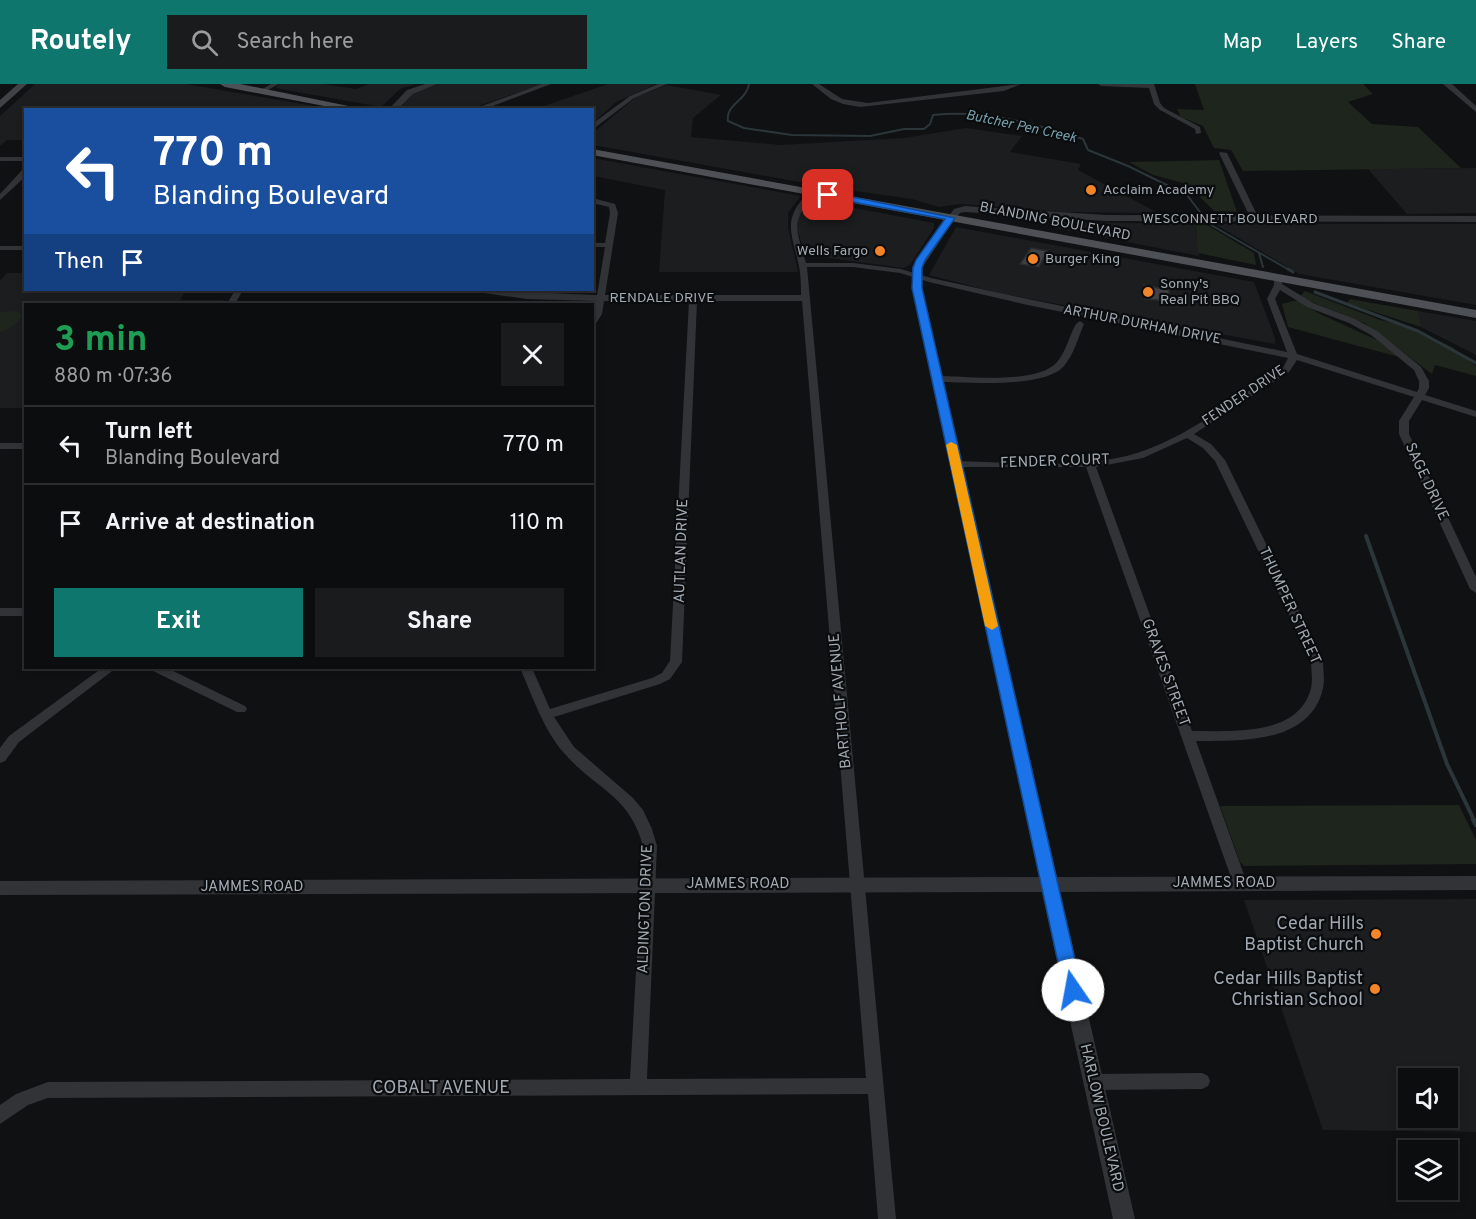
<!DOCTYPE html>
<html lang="en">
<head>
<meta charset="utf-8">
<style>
	body { margin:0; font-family:Overpass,sans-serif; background:#1a1b1c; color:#f1f3f6; height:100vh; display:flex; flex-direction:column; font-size:22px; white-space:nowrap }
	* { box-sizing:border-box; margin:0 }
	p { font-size:20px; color:#9a9c9e }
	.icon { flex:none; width:33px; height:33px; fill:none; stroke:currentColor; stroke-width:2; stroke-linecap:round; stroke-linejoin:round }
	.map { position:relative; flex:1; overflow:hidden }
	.drawer { position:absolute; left:24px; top:219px; width:570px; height:366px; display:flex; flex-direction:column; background:#0c0d0e; border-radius:0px; box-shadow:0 3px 9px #0003,0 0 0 2px #2c2d2e }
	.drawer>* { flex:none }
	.guide { position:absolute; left:24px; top:24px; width:570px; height:183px; border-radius:0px; box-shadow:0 3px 9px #0003,0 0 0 2px #2c2d2e; background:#1a4fa0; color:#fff; overflow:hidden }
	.tools { position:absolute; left:1398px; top:984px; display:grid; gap:12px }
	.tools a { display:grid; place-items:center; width:60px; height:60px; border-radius:0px; background:#0c0d0e; box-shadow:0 3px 9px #0003,0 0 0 2px #2c2d2e; font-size:30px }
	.pin { position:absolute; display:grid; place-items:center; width:51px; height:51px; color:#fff; margin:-26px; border-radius:12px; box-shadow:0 3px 9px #0006 }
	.me { position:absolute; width:66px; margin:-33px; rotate:348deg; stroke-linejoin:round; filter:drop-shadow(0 0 4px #0008) }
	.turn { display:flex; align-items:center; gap:21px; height:126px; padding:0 30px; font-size:27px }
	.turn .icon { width:78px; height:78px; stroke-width:2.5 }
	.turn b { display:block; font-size:42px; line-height:51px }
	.then { display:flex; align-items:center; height:57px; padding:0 30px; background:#0003; gap:12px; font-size:22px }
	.round { display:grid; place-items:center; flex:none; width:63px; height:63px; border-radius:0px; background:#1a1b1c }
	.headline { display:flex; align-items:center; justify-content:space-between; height:102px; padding:0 30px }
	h1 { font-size:36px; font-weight:700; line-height:45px; color:#1e9e55 }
	.action { display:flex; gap:12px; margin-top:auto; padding:12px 30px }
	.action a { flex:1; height:69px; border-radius:0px; background:#0f766e; color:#fff; font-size:24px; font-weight:700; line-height:69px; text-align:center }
	.action a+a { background:#1a1b1c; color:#f1f3f6 }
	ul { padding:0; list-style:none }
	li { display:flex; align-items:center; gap:18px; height:78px; padding:0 30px; border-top:2px solid #2c2d2e }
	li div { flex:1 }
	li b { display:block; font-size:22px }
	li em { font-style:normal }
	header { display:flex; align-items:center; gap:36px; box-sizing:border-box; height:84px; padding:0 30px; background:#0f766e; color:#fff }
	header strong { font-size:28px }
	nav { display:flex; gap:33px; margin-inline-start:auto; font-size:21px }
	.search { width:420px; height:54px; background:#1a1b1c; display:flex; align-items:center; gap:15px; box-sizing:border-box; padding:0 21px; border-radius:0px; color:#9a9c9e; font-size:22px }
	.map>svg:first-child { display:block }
	.built { fill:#1c1d1f; fill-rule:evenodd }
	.green { fill:#1d251d }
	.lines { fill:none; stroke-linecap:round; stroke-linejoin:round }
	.stream-far3 { stroke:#2a363a; stroke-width:2 }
	.stream-far2 { stroke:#2a363a; stroke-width:3 }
	.stream-far1 { stroke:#2a363a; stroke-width:4 }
	.stream { stroke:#2a363a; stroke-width:4.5 }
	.building { fill:#3f4145; stroke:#2a2b2e; stroke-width:1.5 }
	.minor { fill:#313337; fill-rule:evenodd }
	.tertiary { fill:#313337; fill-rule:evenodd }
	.secondary { fill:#3f4347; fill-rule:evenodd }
	.primary { fill:#4d5156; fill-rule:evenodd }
	.route { fill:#1a73e8; stroke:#114b97; stroke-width:1.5 }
	.slow { fill:#f59e0b }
	.poi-dot { fill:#f38427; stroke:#0b0c0d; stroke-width:2 }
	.labels { text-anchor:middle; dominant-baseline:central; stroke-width:4.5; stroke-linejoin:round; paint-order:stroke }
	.far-water-label { font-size:14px; font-style:italic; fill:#77a1af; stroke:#0b0c0d }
	.far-poi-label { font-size:14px; fill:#a1aab3; stroke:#0b0c0d; text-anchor:start }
	.far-street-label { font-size:14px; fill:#a1aab3; stroke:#0b0c0d }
	.street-label { font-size:15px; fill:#a1aab3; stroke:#0b0c0d }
	.near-poi-label { font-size:18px; fill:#a1aab3; stroke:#0b0c0d; text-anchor:end }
	.near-street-label { font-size:18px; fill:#a1aab3; stroke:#0b0c0d }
</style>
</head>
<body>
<header>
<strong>Routely</strong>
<div class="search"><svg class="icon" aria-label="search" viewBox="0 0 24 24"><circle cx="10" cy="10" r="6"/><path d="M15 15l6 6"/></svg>Search here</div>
<nav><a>Map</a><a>Layers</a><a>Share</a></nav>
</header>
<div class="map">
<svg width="1476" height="1135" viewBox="0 0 1476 1135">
	<rect width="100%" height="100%" fill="#101112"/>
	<g class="built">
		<path d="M35,0H186L331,25L26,26L25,56H7L0,62V32Z"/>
		<path d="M280,0H323L356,5L369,0H416L400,5L381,23L275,4Z"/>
		<path d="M438,0H544L469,25L398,26L414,9Z"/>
		<path d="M608,0H656L616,18L593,39L592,26L535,25Z"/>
		<path d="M667,1L721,11L693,34L691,53L781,61L904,54L966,44L1022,52L1010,68L1081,80L1078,86L1158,129L1063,128L961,120L939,123L912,115L827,103L593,61V49L636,13Z"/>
		<path d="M592,74L801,112L788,129V143L798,188H659L665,106L593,92Z"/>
		<path d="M1476,84V129L1407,130L1368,85Z"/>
		<path d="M812,116L934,139V144L910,181L903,184L814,172L804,167L797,145L798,134Z"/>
		<path d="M1059,138L1196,140L1199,172L1055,144Z"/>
		<path d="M1215,140H1476V221L1299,190Z"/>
		<path d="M956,143L1254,198L1275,254V260L998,209L929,191Z"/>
		<path d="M7,189H25L26,206H186L180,216H224L221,220H26L25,324H0V197Z"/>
		<path d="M1418,227L1476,237V271L1421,243Z"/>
		<path d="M1476,815V1048L1323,1046L1244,816ZM1408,994H1448V1034H1408Z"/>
	</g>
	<g class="green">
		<path d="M1195,0H1363L1373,10L1348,18L1372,40L1418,43L1461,84L1243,87L1231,66L1214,64L1203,42L1181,33L1177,25L1204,26Z"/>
		<path d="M1219,76L1237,128L1214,127L1187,100L1153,91L1129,78Z"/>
		<path d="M1196,140L1207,141L1254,169L1256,181L1198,169Z"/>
		<path d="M1305,207L1380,236L1404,241L1452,263L1476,282V292L1435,281L1432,290L1364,239L1299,213Z"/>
		<path d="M1350,215L1418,227L1421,243L1347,219Z"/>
		<path d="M1293,217H1299L1320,230L1377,256L1399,273L1288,243L1282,220Z"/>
		<path d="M19,227L22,231L19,237L10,244L0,248V228Z"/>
		<path d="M1459,721L1476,756V780L1244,782L1240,778L1220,722Z"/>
	</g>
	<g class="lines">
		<g class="stream-far3">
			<path d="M749,0C747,16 725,21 728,37L744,44L792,51L870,52L904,45H924L930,40L933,31C984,25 1035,40 1083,55L1088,66L1128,82L1187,111L1200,128"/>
			<path d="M1211,141L1291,187"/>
			<path d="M1259,169L1263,183"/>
		</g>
		<g class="stream-far2">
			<path d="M1288,185L1293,188"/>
			<path d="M1315,208L1418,247L1476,279"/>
		</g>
		<path class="stream-far1" d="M1366,452L1447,680L1474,736"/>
		<path class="stream" d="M1473,735L1476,741"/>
	</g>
	<g class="building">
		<path d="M1031,164L1047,167L1039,183L1020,180Z"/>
		<path d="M1144,201L1169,206V217L1145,215Z"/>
	</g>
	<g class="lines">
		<g class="minor">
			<path d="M271,0H279L264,8L259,7Z"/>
			<path d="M542,0H551L482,26H471Z"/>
			<path d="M658,0H667L634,14L592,46V40L630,12Z"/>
			<path d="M812,0H819L842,15L868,19L1021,0L1004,7L860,23L843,20L831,15Z"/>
			<path d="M1098,0H1154L1160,19L1164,24L1200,43L1201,49L1196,50L1195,45L1160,26L1154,20L1149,4L1101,2Z"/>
			<path d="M1221,68L1227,69L1259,135L1258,137L1251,135L1219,69Z"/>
			<rect x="0" y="73" width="26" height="4"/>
			<path d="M23,85H26V92L0,116V110Z"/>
			<path d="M811,106L818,108C790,138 795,141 806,179H853L901,185L931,194L1023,214L1287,268L1267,215L1274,201V195L1278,193L1282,195V200L1313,219L1355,235L1377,247L1421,283L1429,297V304L1425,311L1476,327V333L1422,316L1409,337V350L1476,493V509L1470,505L1399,350V337L1414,313L1297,276L1289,288L1194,350L1211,360L1225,376L1323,576C1323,585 1325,596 1323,604C1311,660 1240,657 1196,657L1247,799L1245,803L1240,805L1235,803L1233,799L1086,383H955L950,380L955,377C1012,378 1082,386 1137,369C1188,353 1238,313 1283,284L1288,274L1023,220L929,198L900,189L853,183H807L896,1135H878L868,1010L48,1014L28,1021L0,1040V1021L16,1010L48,998L630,995L643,762C629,710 596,706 564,669C543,645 533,613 520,584H532L550,625L652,594L662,589L670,577L689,217H604L602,230L595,241H592L596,217L527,215L484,209L480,206L597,211L605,163H592V159H605L610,129L609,123L592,119V114L615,120L618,129L605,211H801C801,201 801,189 798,178C790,145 783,133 811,106ZM1280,206L1307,223L1349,239L1371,251L1414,286L1419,297V304L1417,308L1297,270L1275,215ZM697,217H802L866,994L647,995L657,762L652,745L643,726L633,714L574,663L554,633L660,600L670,595L682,578ZM1187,354L1203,364L1215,377L1311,576C1311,585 1313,596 1311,604C1299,653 1231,647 1192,647L1096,383L1143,374Z"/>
			<rect x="0" y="162" width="26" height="4"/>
			<path d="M235,206H243L235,220H227Z"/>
			<path d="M1080,237L1084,240C1078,254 1074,270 1064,282C1044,305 967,298 937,298L932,295L937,292C965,292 1038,301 1057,278C1066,268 1069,252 1076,240Z"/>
			<rect x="0" y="359" width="26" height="6"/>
			<rect x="0" y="524" width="26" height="8"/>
			<path d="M102,584H116L19,658L5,677L0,679V664L9,652Z"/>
			<path d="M151,584H167L245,622L247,625L245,628H237L153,587Z"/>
			<path d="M1202,989L1208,992L1210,997L1208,1002L1202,1005L1093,1006L1087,1003L1085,998L1087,993L1093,990Z"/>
		</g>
		<g class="tertiary">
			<path d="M425,0H437L413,10L397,26H388L407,6Z"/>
			<path d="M1443,0H1452L1476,22V28Z"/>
			<path d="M965,122L1106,131L1476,132V138L1106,137L965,128L960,129L954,136L922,184V204L1057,793L1476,792V806L1060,808L1135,1135H1113L1042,808L0,811V797L1039,793L912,204V184L916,176L954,125Z"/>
		</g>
		<path class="secondary" d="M18,0H27L0,24V16Z"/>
		<g class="primary">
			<path d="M220,0H240L368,26H345L225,3Z"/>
			<path d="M592,65L1476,226V234L592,71Z"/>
		</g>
	</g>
	<path class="route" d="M828,108L955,134L925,176L922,184V204L1082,906L1079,911L1073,914L1067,911L1064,906L912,204L913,184L916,176L945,135L825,113V109Z"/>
	<path class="slow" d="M951,358L957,361L998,542L992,546L985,542L946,361Z"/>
	<g class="poi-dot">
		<circle cx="1091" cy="106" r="6"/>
		<circle cx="880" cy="167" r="6"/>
		<circle cx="1033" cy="175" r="6"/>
		<circle cx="1148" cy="208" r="6"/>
		<circle cx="1376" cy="850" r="6"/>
		<circle cx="1375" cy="905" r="6"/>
	</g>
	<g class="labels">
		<g class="far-water-label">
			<text transform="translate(1021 43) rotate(12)">Butcher Pen Creek</text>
		</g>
		<g class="far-poi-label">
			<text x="1103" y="106">Acclaim Academy</text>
			<text x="868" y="167" text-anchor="end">Wells Fargo</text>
			<text x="1045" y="175">Burger King</text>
			<text x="1160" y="200">Sonny's<tspan x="1160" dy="16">Real Pit BBQ</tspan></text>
		</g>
		<g class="far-street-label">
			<text x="1230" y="135">WESCONNETT BOULEVARD</text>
			<text transform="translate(1055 138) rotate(11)">BLANDING BOULEVARD</text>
			<text x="662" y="214">RENDALE DRIVE</text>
			<text transform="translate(1142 241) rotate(11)">ARTHUR DURHAM DRIVE</text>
			<text transform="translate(1244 312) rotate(-34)">FENDER DRIVE</text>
		</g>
		<g class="street-label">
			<text transform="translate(1055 378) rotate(-2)">FENDER COURT</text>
			<text transform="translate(1426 398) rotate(65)">SAGE DRIVE</text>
			<text transform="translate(682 467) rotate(-88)">AUTLAN DRIVE</text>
			<text transform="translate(1289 522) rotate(65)">THUMPER STREET</text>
			<text transform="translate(1165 589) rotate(70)">GRAVES STREET</text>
			<text transform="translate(841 617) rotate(-95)">BARTHOLF AVENUE</text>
			<text x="1224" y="799">JAMMES ROAD</text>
			<text x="738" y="800">JAMMES ROAD</text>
			<text x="252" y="803">JAMMES ROAD</text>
			<text transform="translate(646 825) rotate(-88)">ALDINGTON DRIVE</text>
			<text transform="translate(1101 1034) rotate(77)">HARLOW BOULEVARD</text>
		</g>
		<g class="near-poi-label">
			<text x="1364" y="840">Cedar Hills<tspan x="1364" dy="21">Baptist Church</tspan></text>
			<text x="1363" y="895">Cedar Hills Baptist<tspan x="1363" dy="21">Christian School</tspan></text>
		</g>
		<g class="near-street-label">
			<text x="441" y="1004">COBALT AVENUE</text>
		</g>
	</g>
</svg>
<div class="tools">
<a><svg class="icon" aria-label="sound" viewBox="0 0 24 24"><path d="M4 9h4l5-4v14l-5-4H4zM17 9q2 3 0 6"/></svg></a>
<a><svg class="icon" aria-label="layers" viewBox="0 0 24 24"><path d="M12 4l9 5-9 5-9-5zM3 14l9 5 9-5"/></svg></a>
</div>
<div class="pin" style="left:828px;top:111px;background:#d93025"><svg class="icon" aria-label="arrive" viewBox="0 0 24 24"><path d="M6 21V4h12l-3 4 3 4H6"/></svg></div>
<svg class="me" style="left:1073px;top:906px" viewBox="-20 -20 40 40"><circle r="19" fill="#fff"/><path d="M0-13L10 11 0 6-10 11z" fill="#1a73e8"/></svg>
<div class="guide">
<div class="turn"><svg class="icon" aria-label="left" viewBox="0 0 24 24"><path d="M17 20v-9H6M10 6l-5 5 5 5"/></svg><div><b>770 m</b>Blanding Boulevard</div></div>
<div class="then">Then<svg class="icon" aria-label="arrive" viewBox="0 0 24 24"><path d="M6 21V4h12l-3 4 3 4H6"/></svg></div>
</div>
<section class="drawer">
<div class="headline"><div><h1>3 min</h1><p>880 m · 07:36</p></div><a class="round"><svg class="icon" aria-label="close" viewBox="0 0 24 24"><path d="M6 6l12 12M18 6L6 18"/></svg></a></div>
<ul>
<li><svg class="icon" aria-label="left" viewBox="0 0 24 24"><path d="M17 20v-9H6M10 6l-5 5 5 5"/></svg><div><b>Turn left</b><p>Blanding Boulevard</p></div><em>770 m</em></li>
<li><svg class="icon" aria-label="arrive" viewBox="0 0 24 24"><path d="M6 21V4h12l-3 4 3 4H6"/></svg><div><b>Arrive at destination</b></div><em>110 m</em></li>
</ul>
<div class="action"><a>Exit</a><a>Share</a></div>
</section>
</div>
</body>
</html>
